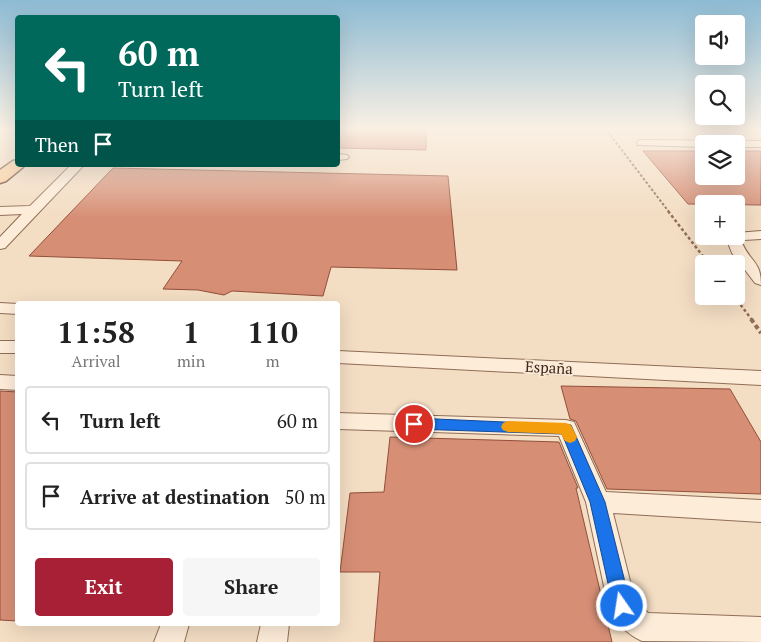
<!DOCTYPE html>
<html lang="en">
<head>
<meta charset="utf-8">
<style>
	body { margin:0; font-family:"PT Serif",serif; background:#f6f6f6; color:#222; height:100vh; display:flex; flex-direction:column; font-size:19px; white-space:nowrap }
	* { box-sizing:border-box; margin:0 }
	p { font-size:16px; color:#767676 }
	.icon { flex:none; width:28px; height:28px; fill:none; stroke:currentColor; stroke-width:2; stroke-linecap:round; stroke-linejoin:round }
	.map { position:relative; flex:1; overflow:hidden }
	.panel { position:absolute; left:15px; top:301px; width:325px; height:325px; display:flex; flex-direction:column; background:#fff; border-radius:5px; box-shadow:0 5px 20px #0002 }
	.panel>* { flex:none }
	.hud { position:absolute; left:15px; top:15px; width:325px; height:152px; border-radius:5px; box-shadow:0 5px 20px #0002; background:#00695c; color:#fff; overflow:hidden }
	.buttons { position:absolute; left:695px; top:15px; display:grid; gap:10px }
	.buttons a { display:grid; place-items:center; width:50px; height:50px; border-radius:5px; background:#fff; box-shadow:0 5px 20px #0002; font-size:25px }
	.pin { position:absolute; display:grid; place-items:center; width:42px; height:42px; color:#fff; margin:-21px; border:2px solid #fff; border-radius:50%; box-shadow:0 1px 5px #0007 }
	.me { position:absolute; width:55px; margin:-28px; rotate:347deg; stroke-linejoin:round; filter:drop-shadow(0 0 4px #0008) }
	.turn { display:flex; align-items:center; gap:18px; height:105px; padding:0 20px; font-size:22px }
	.turn .icon { width:65px; height:65px; stroke-width:2.5 }
	.turn b { display:block; font-size:35px; line-height:42px }
	.then { display:flex; align-items:center; height:48px; padding:0 20px; background:#0003; gap:10px; font-size:19px }
	.eta { display:flex; justify-content:space-evenly; align-items:center; height:85px; text-align:center }
	.eta b { font-size:30px; font-weight:600; line-height:35px }
	.button { display:flex; gap:10px; margin-top:auto; padding:10px 20px }
	.button a { flex:1; height:58px; border-radius:5px; background:#a72036; color:#fff; font-size:20px; font-weight:600; line-height:58px; text-align:center }
	.button a+a { background:#f6f6f6; color:#222 }
	ul { padding:0; list-style:none }
	li { display:flex; align-items:center; gap:15px; height:68px; margin:0 10px 8px; padding:0 10px; border:2px solid #e0e0e0; border-radius:5px }
	li div { flex:1 }
	li b { display:block; font-size:19px }
	li em { font-style:normal }
	.map>svg:first-child { display:block }
	.building { fill:#d68e75; stroke:#934f3a }
	.lines { fill:none; stroke-linecap:round; stroke-linejoin:round }
	.minor-casing { stroke:#906d57; stroke-width:2 }
	.major-casing { stroke:#5e3b2c; stroke-width:3 }
	.path-far2 { stroke:#906d57; stroke-width:2; stroke-dasharray:2.5 2; stroke-linecap:butt }
	.path-far1 { stroke:#906d57; stroke-width:2.5; stroke-dasharray:3 2.5; stroke-linecap:butt }
	.path { stroke:#906d57; stroke-width:4; stroke-dasharray:4.5 3; stroke-linecap:butt }
	.minor { fill:#fdecd8; fill-rule:evenodd }
	.major { fill:#facc97; fill-rule:evenodd }
	.route { fill:#1a73e8; stroke:#114b97 }
	.slow { fill:#f59e0b }
	.labels { text-anchor:middle; dominant-baseline:central; stroke-width:4; stroke-linejoin:round; paint-order:stroke }
	.street-label { font-size:15px; fill:#3e281d; stroke:#fae9d4 }
</style>
</head>
<body>
<div class="map">
<svg width="761" height="642" viewBox="0 0 761 642">
	<rect width="100%" height="100%" fill="#f3ddc3"/>
	<g class="building">
		<path d="M338,128H426V150L338,148Z"/>
		<path d="M643,151H704V176H736V151H761V205L688,204Z"/>
		<path d="M113,168L448,176L457,270L331,267L323,296L232,291L224,295L198,290L163,289L182,261L29,256Z"/>
		<path d="M561,386L730,389L761,442V494L607,489L576,421L570,419Z"/>
		<path d="M0,391L18,392V621L0,620Z"/>
		<path d="M390,437L559,442L578,488H576L612,642H374L380,572H340L350,493L384,492Z"/>
	</g>
	<g class="lines">
		<g class="minor-casing">
			<g id="minor">
				<path d="M642,140L761,141V147H736V144H704V147L638,145L637,143L638,141Z"/>
				<path d="M338,154L347,155L349,157L347,159L338,160Z"/>
				<path d="M71,165H84L5,248L0,249V237L22,214L0,215V207L30,206Z"/>
				<path d="M761,231V239L744,240L742,243C751,263 761,261 761,285L755,283L732,253L728,243L733,236H736V233Z"/>
				<path d="M0,303L18,304V314L0,313Z"/>
				<rect x="0" y="341" width="18" height="12"/>
				<path d="M338,351L761,371V385L338,363Z"/>
				<path d="M0,375L18,376V390L0,389Z"/>
				<path d="M338,413L566,420L574,422L606,492L761,500V522L613,513L634,597L648,613L761,617V642L642,641C627,635 614,620 608,605L586,502L559,436L338,429Z"/>
				<path d="M161,624H189L184,642H154Z"/>
				<path d="M261,624H289L287,642H257Z"/>
			</g>
		</g>
		<g class="major-casing">
			<path id="major" d="M18,160V165H25L23,167L6,181L0,183V170L13,161Z"/>
		</g>
		<path class="path-far2" d="M605,128L669,212"/>
		<g class="path-far1">
			<path d="M668,211L709,264"/>
			<path d="M734,296L752,320"/>
		</g>
		<path class="path" d="M751,319L761,333"/>
		<use href="#minor" class="minor"/>
		<use href="#major" class="major"/>
	</g>
	<linearGradient id="sky" x2="0" y2="1"><stop stop-color="#8dbbd4"/><stop offset="0.59" stop-color="#faf0e4"/><stop offset="1" stop-color="#faf0e4" stop-opacity="0"/></linearGradient>
	<rect width="761" height="218" fill="url(#sky)"/>
	<path class="route" d="M414,418L571,425L605,502L631,606L629,612L622,615L616,612L613,606L590,502L562,434L414,429L409,427L407,424L409,420Z"/>
	<path class="slow" d="M508,421L566,423L571,425L577,437L575,441L570,443L565,441L561,434L508,432L503,430L501,427L503,423Z"/>
	<g class="labels">
		<g class="street-label">
			<text transform="translate(549 367) rotate(3)">España</text>
		</g>
	</g>
</svg>
<div class="buttons">
<a><svg class="icon" aria-label="sound" viewBox="0 0 24 24"><path d="M4 9h4l5-4v14l-5-4H4zM17 9q2 3 0 6"/></svg></a>
<a><svg class="icon" aria-label="search" viewBox="0 0 24 24"><circle cx="10" cy="10" r="6"/><path d="M15 15l6 6"/></svg></a>
<a><svg class="icon" aria-label="layers" viewBox="0 0 24 24"><path d="M12 4l9 5-9 5-9-5zM3 14l9 5 9-5"/></svg></a>
<a>+</a>
<a>−</a>
</div>
<div class="pin" style="left:414px;top:424px;background:#d93025"><svg class="icon" aria-label="arrive" viewBox="0 0 24 24"><path d="M6 21V4h12l-3 4 3 4H6"/></svg></div>
<svg class="me" style="left:622px;top:606px" viewBox="-20 -20 40 40"><circle r="17" fill="#1a73e8" stroke="#fff" stroke-width="3"/><path d="M0-11L8 9 0 5-8 9z" fill="#fff"/></svg>
<div class="hud">
<div class="turn"><svg class="icon" aria-label="left" viewBox="0 0 24 24"><path d="M17 20v-9H6M10 6l-5 5 5 5"/></svg><div><b>60 m</b>Turn left</div></div>
<div class="then">Then<svg class="icon" aria-label="arrive" viewBox="0 0 24 24"><path d="M6 21V4h12l-3 4 3 4H6"/></svg></div>
</div>
<section class="panel">
<div class="eta">
<div><b>11:58</b><p>Arrival</p></div>
<div><b>1</b><p>min</p></div>
<div><b>110</b><p>m</p></div>
</div>
<ul>
<li><svg class="icon" aria-label="left" viewBox="0 0 24 24"><path d="M17 20v-9H6M10 6l-5 5 5 5"/></svg><div><b>Turn left</b></div><em>60 m</em></li>
<li><svg class="icon" aria-label="arrive" viewBox="0 0 24 24"><path d="M6 21V4h12l-3 4 3 4H6"/></svg><div><b>Arrive at destination</b></div><em>50 m</em></li>
</ul>
<div class="button"><a>Exit</a><a>Share</a></div>
</section>
</div>
</body>
</html>
